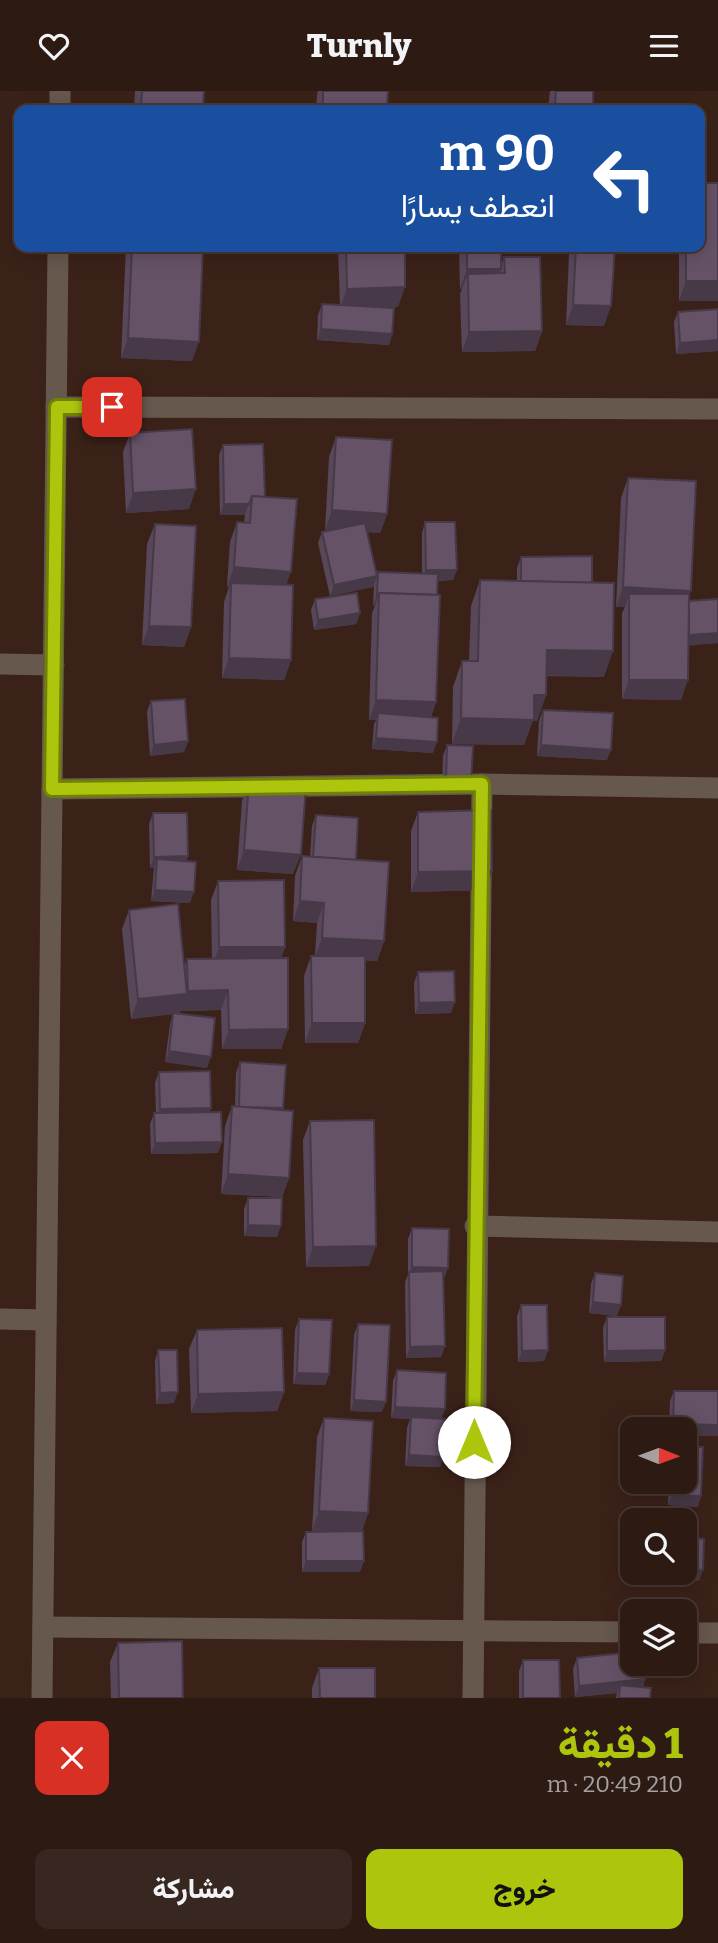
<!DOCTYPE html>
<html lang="ar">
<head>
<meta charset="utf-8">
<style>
	body { margin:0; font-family:Bitter,Vazirmatn,serif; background:#382721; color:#f1f3f6; direction:rtl; height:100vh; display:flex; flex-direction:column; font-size:26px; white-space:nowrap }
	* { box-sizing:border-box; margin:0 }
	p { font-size:23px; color:#a6a1a0 }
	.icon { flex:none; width:38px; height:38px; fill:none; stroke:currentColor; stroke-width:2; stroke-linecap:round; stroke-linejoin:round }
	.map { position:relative; height:1607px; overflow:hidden; direction:ltr }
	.side { display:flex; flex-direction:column; background:#2c1a13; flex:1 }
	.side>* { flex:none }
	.top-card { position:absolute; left:14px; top:14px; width:691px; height:147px; border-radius:14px; box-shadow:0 4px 18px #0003,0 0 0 2px #483833; direction:rtl; background:#1a4fa0; color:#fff; overflow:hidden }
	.needle { width:46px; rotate:91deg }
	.fabs { position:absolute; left:620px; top:1326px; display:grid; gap:14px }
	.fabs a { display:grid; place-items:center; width:77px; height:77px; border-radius:14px; background:#2c1a13; box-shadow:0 4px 18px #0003,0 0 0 2px #483833; font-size:35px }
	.pin { position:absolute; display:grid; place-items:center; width:60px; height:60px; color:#fff; margin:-30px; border-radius:14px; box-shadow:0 4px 10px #0006 }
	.me { position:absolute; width:77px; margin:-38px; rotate:0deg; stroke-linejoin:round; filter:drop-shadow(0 0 5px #0008) }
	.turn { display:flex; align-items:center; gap:24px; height:147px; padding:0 35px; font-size:32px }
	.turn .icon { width:91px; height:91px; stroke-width:2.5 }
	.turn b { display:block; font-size:49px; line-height:60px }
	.round { display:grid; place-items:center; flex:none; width:74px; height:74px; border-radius:14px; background:#382721 }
	.headline { display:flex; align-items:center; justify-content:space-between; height:119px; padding:0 35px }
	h1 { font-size:42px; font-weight:800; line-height:52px; color:#adc60d }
	.primary-button { display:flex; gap:14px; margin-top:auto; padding:14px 35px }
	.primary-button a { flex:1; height:80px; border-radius:14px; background:#adc60d; color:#111; font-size:28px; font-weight:800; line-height:80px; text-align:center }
	.primary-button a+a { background:#382721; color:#f1f3f6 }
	header { display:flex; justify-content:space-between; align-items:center; height:91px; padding:0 35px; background:#2c1a13; font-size:32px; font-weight:800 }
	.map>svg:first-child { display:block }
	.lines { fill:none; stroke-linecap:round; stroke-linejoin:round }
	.minor { stroke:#67584e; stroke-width:21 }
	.wall { fill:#584759 }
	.shaded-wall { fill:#473948 }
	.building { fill:#665267; stroke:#473948; stroke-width:2 }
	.route-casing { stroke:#708108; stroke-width:18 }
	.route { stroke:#adc60d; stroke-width:12 }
</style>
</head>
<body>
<header><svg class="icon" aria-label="menu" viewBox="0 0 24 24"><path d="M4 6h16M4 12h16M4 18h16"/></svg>Turnly<svg class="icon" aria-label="heart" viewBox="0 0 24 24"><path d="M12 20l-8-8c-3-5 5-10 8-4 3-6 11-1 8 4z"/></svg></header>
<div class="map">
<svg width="718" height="1607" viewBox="0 0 718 1607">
	<rect width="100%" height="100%" fill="#3b2219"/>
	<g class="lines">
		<g class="minor">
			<path d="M60,19V0"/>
			<path d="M56,316L718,318"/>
			<path d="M0,573L54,574"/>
			<path d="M52,698L482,693L718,697"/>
			<path d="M475,1135L718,1141"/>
			<path d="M0,1228L46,1229"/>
			<path d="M43,1536L632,1541"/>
			<path d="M684,1542H718"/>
			<path d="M42,1607L58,156"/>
			<path d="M473,1607L482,693"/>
		</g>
	</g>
	<g class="wall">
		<path d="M135,0H204L203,19H134Z"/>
		<path d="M318,0H388L387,19H316L317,4Z"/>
		<path d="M550,0H593L592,19H548Z"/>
		<path d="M126,156H203L192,270L121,267Z"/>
		<path d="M338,156H405L398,216H382L392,243L389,254L317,249L318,224L322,213L340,214Z"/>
		<path d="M459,156H501V174L504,166L542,240L535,260L462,261L460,203L462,198H460Z"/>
		<path d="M529,156H615L604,235L566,234L569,162L529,160Z"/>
		<path d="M679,156H700L718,210H679Z"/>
		<path d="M718,218V260L676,263L674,231L678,221Z"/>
		<path d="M130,342L189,418L126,422L123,361Z"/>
		<path d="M336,346L387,423L380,442L367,441L376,484L378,481L422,483V442L425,431L453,489L437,490L436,611L431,626L433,662L372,658L374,633L376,629H369L372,522L375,515H373L374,494L373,496L330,505L318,452L322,441L330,439H325L329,366Z"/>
		<path d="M223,354L265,406L287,493L291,569L284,589L222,587L224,511L229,496H227L230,451L237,431L244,432L245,424H220L219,364Z"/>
		<path d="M628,387L689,504V510L718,508V552L689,554L681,609L622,608V522L625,516H616L621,407Z"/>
		<path d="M155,433L191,536L184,556L142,554L147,453Z"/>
		<path d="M521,466L592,492L604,586L547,585L546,604L537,630L533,629L524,654L452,653L453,596L462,570H469L471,515L480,489L517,490V477Z"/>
		<path d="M315,508L360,522L356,533L314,539L311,519Z"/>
		<path d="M151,610L188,650L184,661L150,665L147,621Z"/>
		<path d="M543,619L607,669L537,665L539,630Z"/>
		<path d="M447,654L467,702L442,701L443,665Z"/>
		<path d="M249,690L293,783L237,779L242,710Z"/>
		<path d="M418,721L485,799L411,801V740Z"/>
		<path d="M153,722L188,765L186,770L190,812L151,810L154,777H150L149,733Z"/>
		<path d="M316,724L356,769L384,850L377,870L365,869V932L358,952H305L304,885L311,865H315L317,832L293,830L295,785L302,765L310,766L312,735Z"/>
		<path d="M218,790L285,856L281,867L288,938L281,958H222L221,919L180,920V922L207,977L165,971L170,933L173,923L131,928L122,838L129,819L184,877L187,868H212L211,809Z"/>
		<path d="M418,881L451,922L415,923L414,892Z"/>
		<path d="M240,971L283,1019L289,1087L282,1106L221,1103L225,1035L232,1015L235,1016L236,982Z"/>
		<path d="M159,981L210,1021L218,1062L151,1063L150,1033L154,1022H156L155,992Z"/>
		<path d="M310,1030L369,1175L306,1176L303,1049Z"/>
		<path d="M248,1107L277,1146L244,1145V1118Z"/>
		<path d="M412,1137L448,1177L443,1188L445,1255L441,1266L406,1267L405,1191L408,1184V1148Z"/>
		<path d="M595,1182L617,1225L589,1222L591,1193Z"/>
		<path d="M521,1214L548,1259L544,1270L518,1271L517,1225Z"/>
		<path d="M607,1226L665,1259L661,1270L604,1271L603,1237Z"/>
		<path d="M299,1228L329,1283L325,1294L293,1293L295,1239Z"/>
		<path d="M358,1233L382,1321L350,1320L354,1244Z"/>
		<path d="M197,1239L284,1301L277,1320L191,1322L189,1258Z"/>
		<path d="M158,1259L174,1312L156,1313L155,1270Z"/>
		<path d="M397,1279L441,1328L440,1376L405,1375L407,1337L410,1328L391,1327L393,1290Z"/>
		<path d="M674,1300H718V1345L684,1344V1339H669L670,1310Z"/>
		<path d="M324,1327L368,1422L362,1440L360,1481H302V1451L306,1441L329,1440H312L317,1346Z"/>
		<path d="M669,1391H684L698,1416L668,1414Z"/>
		<path d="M118,1552L183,1607H111L110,1571Z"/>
		<path d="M577,1567L645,1588L643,1596L650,1607H616L617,1602L575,1606L573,1578Z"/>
		<path d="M523,1569L560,1607H519V1580Z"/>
		<path d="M319,1577L375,1607H312V1597Z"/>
	</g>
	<g class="shaded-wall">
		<path d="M555,15L593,18L592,19H553Z"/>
		<path d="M530,156H571L569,162L529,160Z"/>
		<path d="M467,178H501L494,198L468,183L462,198H460Z"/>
		<path d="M686,190H718V210H679Z"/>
		<path d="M405,196L398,216L340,217L347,198Z"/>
		<path d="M573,214L611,215L604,235L566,234Z"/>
		<path d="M321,238L392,243L389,254L317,249Z"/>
		<path d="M542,240L535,260L462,261L469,241Z"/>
		<path d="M128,247L199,251L192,270L121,267Z"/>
		<path d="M718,249V260L676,263L680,252Z"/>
		<path d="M196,398L189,418L126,422L133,402Z"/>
		<path d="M224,413H249L245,424H220Z"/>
		<path d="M332,419L387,423L380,442L325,439Z"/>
		<path d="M234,476L291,481L284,500L231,492L229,496H227Z"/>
		<path d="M426,479H457L453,489L422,490Z"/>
		<path d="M377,485L373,496L330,505L334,494Z"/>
		<path d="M623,496L691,500L686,513L629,503L625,516H616Z"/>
		<path d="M377,504H379L375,515H373Z"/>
		<path d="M360,522L356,533L314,539L318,529Z"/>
		<path d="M149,535L191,536L184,556L142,554Z"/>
		<path d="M718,542V552L685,555L688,544Z"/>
		<path d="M547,559L613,560L604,586L538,584Z"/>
		<path d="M229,567L291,569L284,589L222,587Z"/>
		<path d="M629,589H688L681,609L622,608Z"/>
		<path d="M534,604H546L537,630L533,629L524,654L452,653L461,627Z"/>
		<path d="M376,609L436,611L429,631L378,622L376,629H369Z"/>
		<path d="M376,647L437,651L433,662L372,658Z"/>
		<path d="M188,650L184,661L150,665L154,654Z"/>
		<path d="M541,654L611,659L607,669L537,665Z"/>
		<path d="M446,690L471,692L467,702L442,701Z"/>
		<path d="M244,759L301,764L293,783L237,779Z"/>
		<path d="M188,765L184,776L157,768L154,777H150L154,766Z"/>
		<path d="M492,780L485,799L411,801L418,781Z"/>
		<path d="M155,799L194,801L190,812L151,810Z"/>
		<path d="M300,810L324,812L317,832L293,830Z"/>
		<path d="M322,847L384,850L377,870L315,867Z"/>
		<path d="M219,856H285L278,876H212Z"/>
		<path d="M228,899L221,919L180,920L188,900Z"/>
		<path d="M187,903L180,922L131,928L138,908Z"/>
		<path d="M455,911L451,922L415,923L419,912Z"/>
		<path d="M312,932H365L358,952H305Z"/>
		<path d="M288,938L281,958H222L229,939Z"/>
		<path d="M169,960L211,966L207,977L165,971Z"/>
		<path d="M211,1017L207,1028L156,1029L160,1018Z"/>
		<path d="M222,1051L218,1062L151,1063L155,1052Z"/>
		<path d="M228,1083L289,1087L282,1106L221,1103Z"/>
		<path d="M248,1134L281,1135L277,1146L244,1145Z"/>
		<path d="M376,1155L369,1175L306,1176L313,1156Z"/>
		<path d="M412,1176L448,1177L444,1188L409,1187V1183Z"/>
		<path d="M593,1211L621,1214L617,1225L589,1222Z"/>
		<path d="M445,1255L441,1266L406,1267L410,1256Z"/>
		<path d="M548,1259L544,1270L518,1271L522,1260Z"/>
		<path d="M665,1259L661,1270L604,1271L607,1260Z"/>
		<path d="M297,1282L329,1283L325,1294L293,1293Z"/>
		<path d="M178,1301L174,1312L156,1313L160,1302Z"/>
		<path d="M284,1301L277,1320L191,1322L198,1303Z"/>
		<path d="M354,1309L386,1311L382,1321L350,1320Z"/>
		<path d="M395,1316L445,1318L441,1329L391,1327Z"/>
		<path d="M673,1333L718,1334V1345L684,1344V1339H671Z"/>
		<path d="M409,1364L444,1366L440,1376L405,1375Z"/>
		<path d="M672,1404L701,1405L698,1416L668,1414Z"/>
		<path d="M319,1420L368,1422L361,1442L312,1440Z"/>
		<path d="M306,1470H364L360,1481H302Z"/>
		<path d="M684,1478L703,1479L699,1490L638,1486L639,1482H684Z"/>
		<path d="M645,1588L642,1599L620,1594L617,1602L575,1606L579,1595Z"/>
	</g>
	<g class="building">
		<path d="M142,0H204L203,19H141Z"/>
		<path d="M323,0H388L387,19H323Z"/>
		<path d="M556,0H593V18L555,15Z"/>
		<path d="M700,92H718V190H686V156H700Z"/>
		<path d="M132,156H203L199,251L128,247Z"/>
		<path d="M346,156H405V196L347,198Z"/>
		<rect x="467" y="156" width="34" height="22"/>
		<path d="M576,156H615L611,215L573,214Z"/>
		<path d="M504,166H540L542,240L469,241L468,183L505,182Z"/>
		<path d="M322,213L394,217L392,243L321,238Z"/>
		<path d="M718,218V249L680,252L678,221Z"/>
		<path d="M192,338L196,398L133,402L130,342Z"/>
		<path d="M336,346L392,349L387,423L332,419Z"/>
		<path d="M263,353L265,406L252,405L249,413H224L223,354Z"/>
		<path d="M628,387L696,390L691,500L623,496Z"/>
		<path d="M252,405L297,408L291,481L234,476L237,431L250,432Z"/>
		<path d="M425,431H455L457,479H426Z"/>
		<path d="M365,432L377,485L334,494L322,441Z"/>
		<path d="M155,433L196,435L191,536L149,535Z"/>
		<path d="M592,465V492L521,490V466Z"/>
		<path d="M378,481L438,483L437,504L379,502V504H377Z"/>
		<path d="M480,489L614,492L613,560L547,559L546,604H534V629L461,627L462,570H478Z"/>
		<path d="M231,492L293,494L291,569L229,567Z"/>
		<path d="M357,502L360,522L318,529L315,508Z"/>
		<path d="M379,502L440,504L436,611L376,609Z"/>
		<path d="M629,503H689L688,589H629Z"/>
		<path d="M718,508V542L689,544V510Z"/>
		<path d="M185,608L188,650L154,654L151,610Z"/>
		<path d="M543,619L613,622L611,659L541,654Z"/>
		<path d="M378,622L438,627L437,651L376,647Z"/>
		<path d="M447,654L473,655L471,692L446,690Z"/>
		<path d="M249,690L306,694L301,764L244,759Z"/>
		<path d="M491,719L492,780L418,781V721Z"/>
		<path d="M153,722H187L188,765L154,766Z"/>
		<path d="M316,724L358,727L356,769L313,766Z"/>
		<path d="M302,765L389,771L384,850L322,847L324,812L300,810Z"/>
		<path d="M157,768L196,771L194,801L155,799Z"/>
		<path d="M284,789L285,856H219L218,790Z"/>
		<path d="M178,813L187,903L138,908L129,819Z"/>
		<path d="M311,865H365V932H312Z"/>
		<path d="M288,867V938L229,939L228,899L188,900L187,868Z"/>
		<path d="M454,880L455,911L419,912L418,881Z"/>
		<path d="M173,922L215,927L211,966L169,960Z"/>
		<path d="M240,971L286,974L283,1017L239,1016Z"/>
		<path d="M210,980L211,1017L160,1018L159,981Z"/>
		<path d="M232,1015L293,1020L289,1087L228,1083Z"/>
		<path d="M221,1021L222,1051L155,1052L154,1022Z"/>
		<path d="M374,1029L376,1155L313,1156L310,1030Z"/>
		<path d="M248,1107H282L281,1135L248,1134Z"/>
		<path d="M412,1137L449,1138L448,1177L412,1176Z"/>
		<path d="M443,1180L445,1255L410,1256L409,1181Z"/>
		<path d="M595,1182L623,1185L621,1214L593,1211Z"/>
		<path d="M521,1214H547L548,1259L522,1260Z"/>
		<path d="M607,1226H665V1259L607,1260Z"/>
		<path d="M299,1228L332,1229L329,1283L297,1282Z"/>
		<path d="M358,1233L390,1234L386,1311L354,1309Z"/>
		<path d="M282,1237L284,1301L198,1303L197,1239Z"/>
		<path d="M158,1259H177L178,1301L160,1302Z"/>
		<path d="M397,1279L446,1282L445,1318L395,1316Z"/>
		<path d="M674,1300H718V1334L673,1333Z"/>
		<path d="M411,1326L445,1328L444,1366L409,1364Z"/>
		<path d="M324,1327L373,1330L368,1422L319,1420Z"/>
		<path d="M684,1356H703L701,1405L672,1404V1391H684Z"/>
		<path d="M363,1440L364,1470H306V1441Z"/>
		<path d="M684,1446L704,1448L703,1479L684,1478Z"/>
		<path d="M182,1550L183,1607H119L118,1552Z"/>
		<path d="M632,1561V1573H644L645,1588L579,1595L577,1567Z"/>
		<path d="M523,1569H559L560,1607H523Z"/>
		<path d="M319,1577H375V1607H320Z"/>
		<path d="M620,1594L651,1597L650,1607H619Z"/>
	</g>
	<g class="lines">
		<g class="route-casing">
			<path id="route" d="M112,316H57L52,698L482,693L474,1351"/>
		</g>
		<use href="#route" class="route"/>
	</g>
</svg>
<div class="fabs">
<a><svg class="needle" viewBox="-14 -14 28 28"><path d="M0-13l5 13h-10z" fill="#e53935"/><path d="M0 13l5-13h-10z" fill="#a6a1a0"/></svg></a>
<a><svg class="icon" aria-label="search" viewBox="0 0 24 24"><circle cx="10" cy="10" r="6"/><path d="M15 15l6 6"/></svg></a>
<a><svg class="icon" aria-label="layers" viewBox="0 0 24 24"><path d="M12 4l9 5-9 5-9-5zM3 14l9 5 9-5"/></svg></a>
</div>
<div class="pin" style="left:112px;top:316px;background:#d93025"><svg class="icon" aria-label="arrive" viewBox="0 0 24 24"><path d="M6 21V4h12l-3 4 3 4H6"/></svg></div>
<svg class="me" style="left:474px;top:1351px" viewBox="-20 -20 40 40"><circle r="19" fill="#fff"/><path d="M0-13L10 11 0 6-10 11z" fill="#adc60d"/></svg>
<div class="top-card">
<div class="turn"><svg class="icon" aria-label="left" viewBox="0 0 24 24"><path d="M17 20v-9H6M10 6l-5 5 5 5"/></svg><div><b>90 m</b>انعطف يسارًا</div></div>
</div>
</div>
<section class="side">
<div class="headline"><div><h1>1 دقيقة</h1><p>210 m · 20:49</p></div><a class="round" style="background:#d93025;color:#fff"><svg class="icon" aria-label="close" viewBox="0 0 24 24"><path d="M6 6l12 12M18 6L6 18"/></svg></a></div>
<div class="primary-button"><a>خروج</a><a>مشاركة</a></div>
</section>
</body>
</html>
